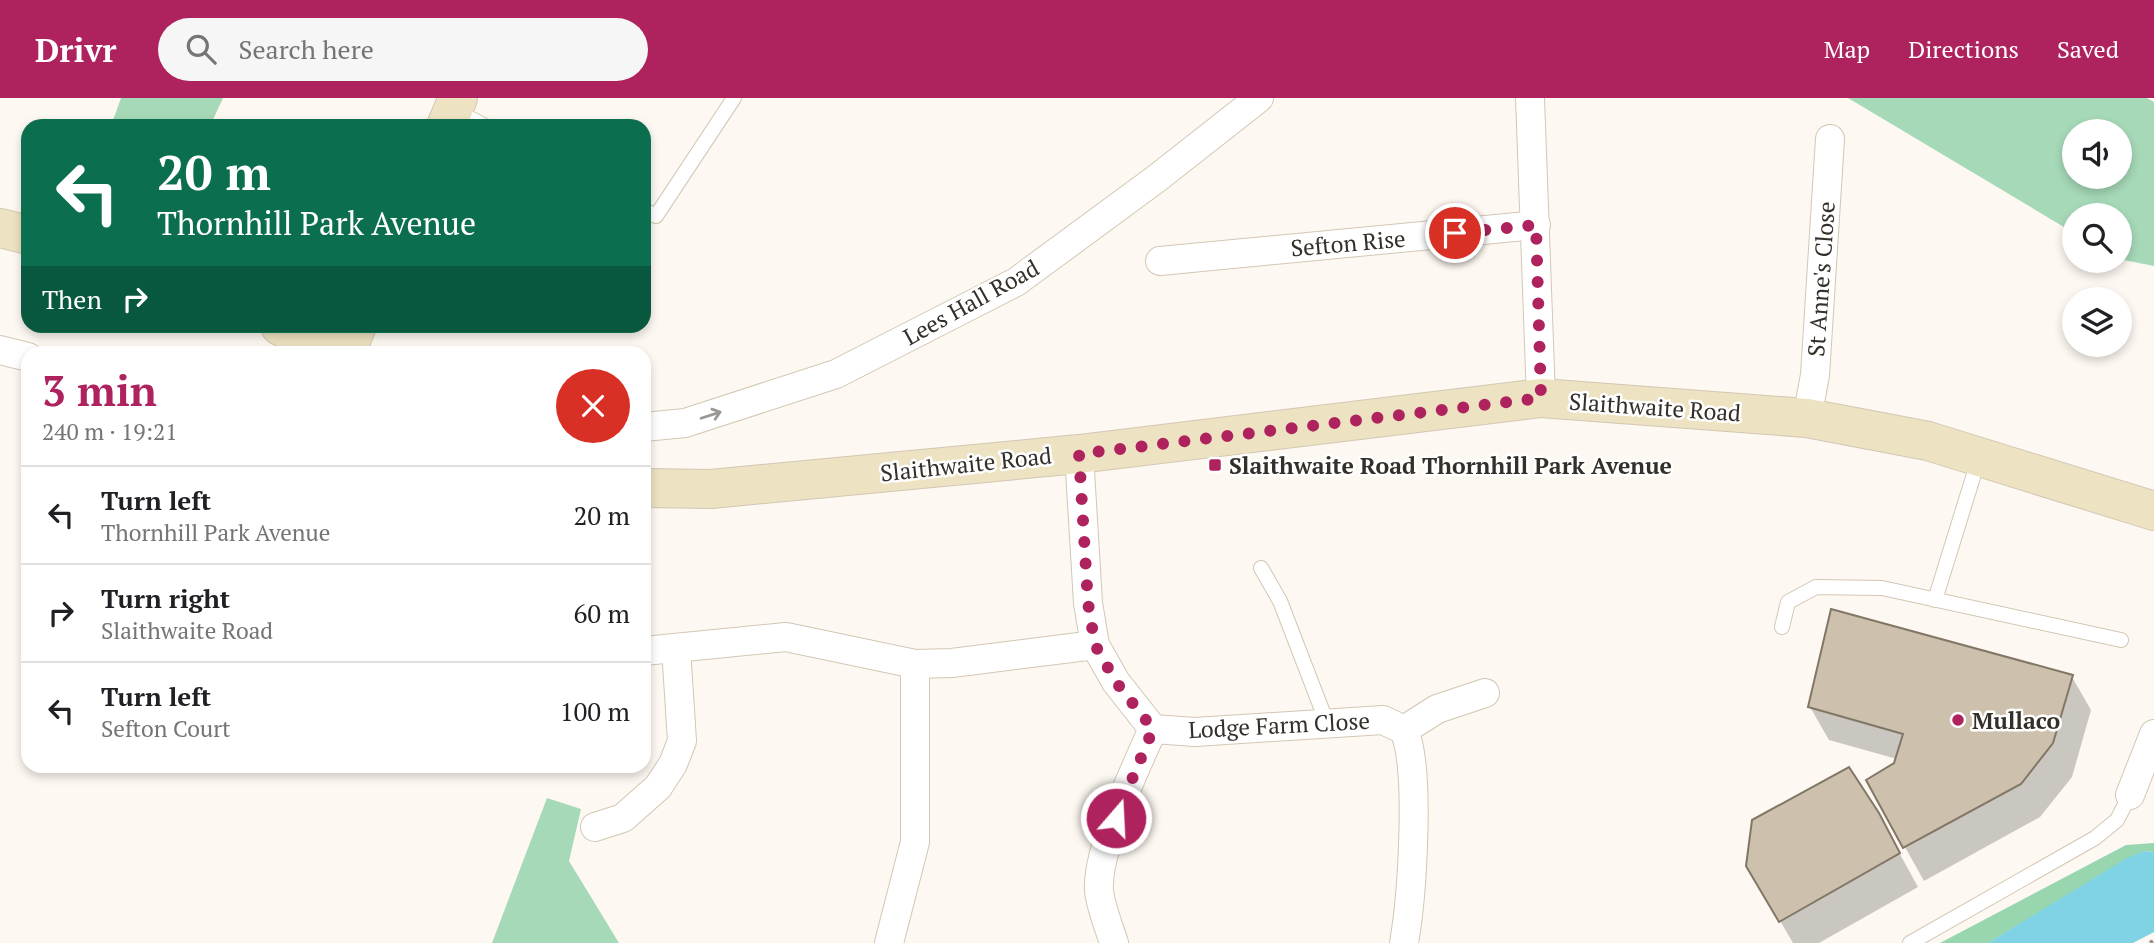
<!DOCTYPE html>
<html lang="en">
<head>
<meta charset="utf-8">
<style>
	body { margin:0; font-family:"PT Serif",serif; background:#f6f6f6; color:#202124; height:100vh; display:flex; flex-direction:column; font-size:26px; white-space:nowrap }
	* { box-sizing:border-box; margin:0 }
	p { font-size:23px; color:#757577 }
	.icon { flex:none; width:38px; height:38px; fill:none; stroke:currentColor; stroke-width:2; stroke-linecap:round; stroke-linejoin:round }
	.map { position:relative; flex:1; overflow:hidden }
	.side { position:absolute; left:21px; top:248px; width:630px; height:427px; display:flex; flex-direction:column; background:#fff; border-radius:21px; box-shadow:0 4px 10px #0003 }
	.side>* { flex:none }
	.top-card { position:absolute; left:21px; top:21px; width:630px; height:214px; border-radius:21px; box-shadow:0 4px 10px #0003; background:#0b6e4f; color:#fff; overflow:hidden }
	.fabs { position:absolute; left:2062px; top:21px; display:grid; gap:14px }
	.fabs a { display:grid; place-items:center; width:70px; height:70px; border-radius:50%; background:#fff; box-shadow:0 4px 10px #0003; font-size:35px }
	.pin { position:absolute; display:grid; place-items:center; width:60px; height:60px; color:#fff; margin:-30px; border:4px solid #fff; border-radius:50%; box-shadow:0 2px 7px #0007 }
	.me { position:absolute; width:77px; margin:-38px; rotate:19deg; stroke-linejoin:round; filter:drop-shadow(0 0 5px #0008) }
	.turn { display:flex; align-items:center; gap:24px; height:147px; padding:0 21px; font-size:32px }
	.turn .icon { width:91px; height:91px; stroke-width:2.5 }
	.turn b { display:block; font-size:49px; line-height:60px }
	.then { display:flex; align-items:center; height:66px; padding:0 21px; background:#0003; gap:14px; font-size:26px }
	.round { display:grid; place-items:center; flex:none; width:74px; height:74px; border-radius:37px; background:#f6f6f6 }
	.headline { display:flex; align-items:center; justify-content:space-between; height:119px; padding:0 21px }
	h1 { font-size:42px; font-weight:700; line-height:52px; color:#ae225e }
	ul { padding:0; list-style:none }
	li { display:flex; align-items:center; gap:21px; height:98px; padding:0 21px; border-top:2px solid #e0e0e0 }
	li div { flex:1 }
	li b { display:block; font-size:26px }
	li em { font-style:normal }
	header { display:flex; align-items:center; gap:42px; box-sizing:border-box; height:98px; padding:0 35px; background:#ae225e; color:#fff }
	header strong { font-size:33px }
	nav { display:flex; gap:38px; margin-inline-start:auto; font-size:24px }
	.search { width:490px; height:63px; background:#f6f6f6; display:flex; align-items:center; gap:18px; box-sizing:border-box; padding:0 24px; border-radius:38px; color:#757577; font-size:26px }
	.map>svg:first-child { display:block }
	.green { fill:#a6d9b8; fill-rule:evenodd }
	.forest { fill:#98d6af }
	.water { fill:#80d3e4 }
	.shadow { fill:#0003 }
	.building { fill:#cdc1ae; stroke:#827766; stroke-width:2 }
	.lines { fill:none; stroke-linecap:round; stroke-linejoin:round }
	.lane-casing { stroke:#d3c7b4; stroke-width:16 }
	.street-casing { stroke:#d3c7b4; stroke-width:30 }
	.secondary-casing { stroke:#d3c7b4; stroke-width:40 }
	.path { stroke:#948f88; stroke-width:4.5; stroke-dasharray:3.5 3.5; stroke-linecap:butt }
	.lane { stroke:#fff; stroke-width:14 }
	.street { stroke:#fff; stroke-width:28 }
	.secondary { stroke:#ede2c1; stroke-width:38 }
	.oneway { stroke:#9a9794 }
	.route { stroke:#ae225e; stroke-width:12; stroke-dasharray:0 21.6 }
	.poi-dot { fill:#ae225e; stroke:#fff; stroke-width:2.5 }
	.labels { text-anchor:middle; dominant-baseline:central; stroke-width:5; stroke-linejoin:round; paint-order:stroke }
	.street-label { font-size:23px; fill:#342f28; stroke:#fff }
	.poi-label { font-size:23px; font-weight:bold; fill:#342f28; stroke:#fff; text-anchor:start }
</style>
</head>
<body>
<header>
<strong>Drivr</strong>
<div class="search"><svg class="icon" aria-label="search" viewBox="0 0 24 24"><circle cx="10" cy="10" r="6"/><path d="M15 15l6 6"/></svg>Search here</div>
<nav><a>Map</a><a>Directions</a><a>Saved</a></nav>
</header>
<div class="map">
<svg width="2154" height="845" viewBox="0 0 2154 845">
	<rect width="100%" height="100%" fill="#fdf8f1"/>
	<g class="green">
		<path d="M121,0H223L210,28H111Z"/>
		<path d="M1848,0H2147L2154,4V168L2119,161V117H2074V135ZM2074,33H2119V79H2074Z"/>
		<path d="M547,700L581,711L569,763L619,845H492Z"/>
	</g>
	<path class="forest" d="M2154,745V754L2144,753L1988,845H1940L2126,747Z"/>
	<path class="water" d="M2144,753L2154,754V834L2133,845H1988L2127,760Z"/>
	<g class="shadow">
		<path d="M2072,579L2091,612L2072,679L2040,719L1924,783L1868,683L1896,666L1897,661L1829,642L1810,609Z"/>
		<path d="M1878,716L1918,789L1819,845H1793L1748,768Z"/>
	</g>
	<g class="building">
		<path d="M1831,511L2073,577L2053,645L2021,686L1903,750L1866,682L1894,665L1903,636L1808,609Z"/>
		<path d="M1849,669L1879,715L1900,755L1779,824L1746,768L1752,722Z"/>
	</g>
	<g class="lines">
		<g class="lane-casing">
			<g id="lane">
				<path d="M455,12L485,28"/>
				<path d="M644,112L656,118L734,0"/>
				<path d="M1261,470L1280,503L1327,625"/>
				<path d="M1935,502L1979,360"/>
				<path d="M1782,529L1788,504L1816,489L1882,490L2121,542"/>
				<path d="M1910,845L2095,740L2117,722L2130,697"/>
			</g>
		</g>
		<g class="street-casing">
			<g id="street">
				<path d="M1530,0L1541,300"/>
				<path d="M1160,163L1536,127"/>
				<path d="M0,252L28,259"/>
				<path d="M1807,320L1815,277L1830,41"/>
				<path d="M644,329L685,325L836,276L1016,184L1156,81L1259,0"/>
				<path d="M1079,356L1088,505L1095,547L1116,584L1153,631C1136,668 1096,754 1099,793C1101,810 1109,829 1114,845"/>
				<path d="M644,553L786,539L915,566L952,565L1095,547"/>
				<path d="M1153,631L1195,634L1383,622L1404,632C1421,671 1412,799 1404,845"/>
				<path d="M1404,632L1437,611L1485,595"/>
				<path d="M2130,697L2154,636"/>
				<path d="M595,729L623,720L658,689L673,666L682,643L676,550"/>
				<path d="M889,845L915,744V566"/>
			</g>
		</g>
		<g class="secondary-casing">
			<g id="secondary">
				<path d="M446,28L458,0"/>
				<path d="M0,130L28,137"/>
				<path d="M280,228L334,256"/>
				<path d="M345,256L357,228"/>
				<path d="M644,390L711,391L1079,356L1541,300L1807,320L1928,343L2154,413"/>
			</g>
		</g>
		<path class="path" d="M2150,845L2154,843"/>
		<use href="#lane" class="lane"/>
		<use href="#street" class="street"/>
		<use href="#secondary" class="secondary"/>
	</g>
	<defs><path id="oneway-shaft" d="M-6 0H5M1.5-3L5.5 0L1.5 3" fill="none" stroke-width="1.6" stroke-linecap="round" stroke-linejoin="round" transform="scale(1.75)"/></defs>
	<use class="oneway" href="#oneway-shaft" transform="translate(711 317) rotate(-18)"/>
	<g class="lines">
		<path class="route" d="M1116,720L1153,631L1116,584L1095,547L1088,505L1079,356L1541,300L1536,127L1455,135"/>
	</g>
	<g class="poi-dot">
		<rect x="1208" y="360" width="14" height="14" rx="3.5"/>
		<circle cx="1958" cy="622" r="7"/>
	</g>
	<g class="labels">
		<g class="street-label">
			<text transform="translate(1348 145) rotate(-5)">Sefton Rise</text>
			<text transform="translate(1821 181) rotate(-86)">St Anne's Close</text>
			<text transform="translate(971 204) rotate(-29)">Lees Hall Road</text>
			<text transform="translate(1655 309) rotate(4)">Slaithwaite Road</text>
			<text transform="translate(966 366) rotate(-6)">Slaithwaite Road</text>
			<text transform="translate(1279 627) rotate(-3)">Lodge Farm Close</text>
		</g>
		<g class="poi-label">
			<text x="1229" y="367">Slaithwaite Road Thornhill Park Avenue</text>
			<text x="1972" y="622">Mullaco</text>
		</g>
	</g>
</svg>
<div class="fabs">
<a><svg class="icon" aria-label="sound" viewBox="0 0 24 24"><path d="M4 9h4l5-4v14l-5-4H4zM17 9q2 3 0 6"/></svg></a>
<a><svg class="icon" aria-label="search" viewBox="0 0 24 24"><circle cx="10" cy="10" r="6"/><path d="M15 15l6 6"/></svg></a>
<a><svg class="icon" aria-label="layers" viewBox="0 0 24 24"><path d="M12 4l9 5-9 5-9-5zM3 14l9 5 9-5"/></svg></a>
</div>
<div class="pin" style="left:1455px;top:135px;background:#d93025"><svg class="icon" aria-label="arrive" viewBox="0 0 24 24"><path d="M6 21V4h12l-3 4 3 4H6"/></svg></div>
<svg class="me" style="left:1116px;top:720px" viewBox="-20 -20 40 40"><circle r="17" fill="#ae225e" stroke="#fff" stroke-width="3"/><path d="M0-11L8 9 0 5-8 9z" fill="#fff"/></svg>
<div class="top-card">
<div class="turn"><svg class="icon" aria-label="left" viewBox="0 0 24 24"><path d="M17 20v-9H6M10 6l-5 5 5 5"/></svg><div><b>20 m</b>Thornhill Park Avenue</div></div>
<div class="then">Then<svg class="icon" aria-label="right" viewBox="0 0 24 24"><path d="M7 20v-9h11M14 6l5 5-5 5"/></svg></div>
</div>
<section class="side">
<div class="headline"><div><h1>3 min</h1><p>240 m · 19:21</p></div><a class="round" style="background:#d93025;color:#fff"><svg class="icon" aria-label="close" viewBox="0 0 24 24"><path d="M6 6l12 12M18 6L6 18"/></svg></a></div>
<ul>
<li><svg class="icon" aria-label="left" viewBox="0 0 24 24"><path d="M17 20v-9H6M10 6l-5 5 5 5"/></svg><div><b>Turn left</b><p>Thornhill Park Avenue</p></div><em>20 m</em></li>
<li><svg class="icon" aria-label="right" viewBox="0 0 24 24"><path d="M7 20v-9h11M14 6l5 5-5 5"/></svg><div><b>Turn right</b><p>Slaithwaite Road</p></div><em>60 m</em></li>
<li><svg class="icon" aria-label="left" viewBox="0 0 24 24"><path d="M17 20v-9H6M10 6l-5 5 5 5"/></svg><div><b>Turn left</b><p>Sefton Court</p></div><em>100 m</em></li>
</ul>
</section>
</div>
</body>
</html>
